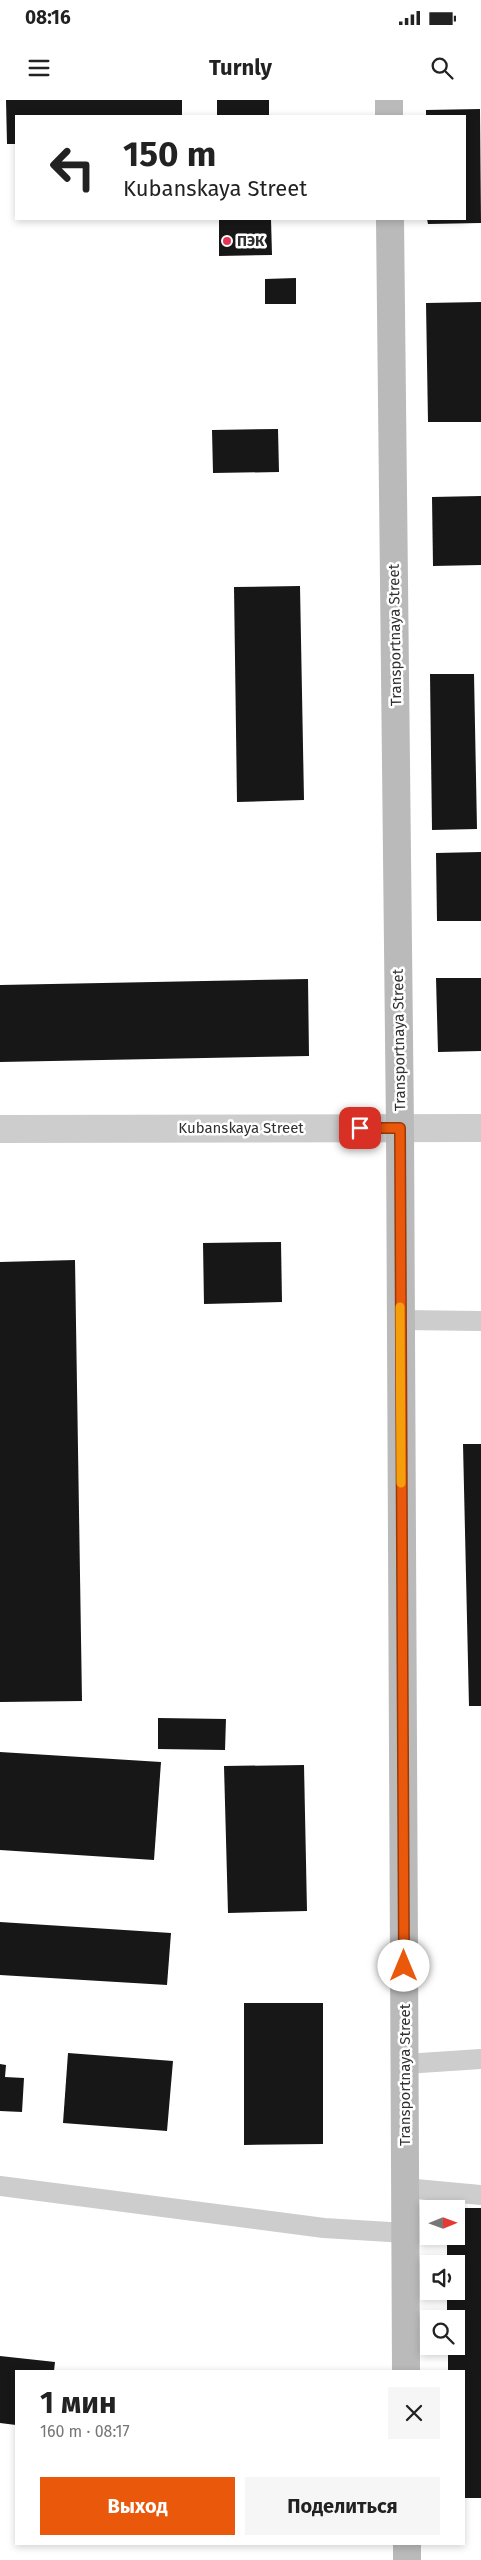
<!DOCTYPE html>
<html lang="ru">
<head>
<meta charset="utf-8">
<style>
	body { margin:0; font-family:"Fira Sans",sans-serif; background:#f6f6f6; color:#222; height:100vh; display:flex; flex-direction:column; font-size:19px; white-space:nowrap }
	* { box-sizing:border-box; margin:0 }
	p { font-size:16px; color:#767676 }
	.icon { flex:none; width:28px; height:28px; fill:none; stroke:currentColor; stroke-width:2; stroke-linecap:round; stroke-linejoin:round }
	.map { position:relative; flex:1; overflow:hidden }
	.side { position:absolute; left:15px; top:2270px; width:450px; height:175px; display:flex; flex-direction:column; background:#fff; border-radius:0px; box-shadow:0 2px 8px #0003 }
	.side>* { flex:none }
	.guide { position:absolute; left:15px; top:15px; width:451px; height:105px; border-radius:0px; box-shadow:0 2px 8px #0003; background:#fff; color:#222; overflow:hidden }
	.needle { width:32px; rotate:89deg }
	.tools { position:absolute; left:420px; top:2100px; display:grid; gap:10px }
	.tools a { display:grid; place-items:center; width:45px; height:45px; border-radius:0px; background:#fff; box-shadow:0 2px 8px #0003; font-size:25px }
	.pin { position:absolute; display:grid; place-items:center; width:42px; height:42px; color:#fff; margin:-21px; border-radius:10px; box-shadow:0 2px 8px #0006 }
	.me { position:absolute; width:55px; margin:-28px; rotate:0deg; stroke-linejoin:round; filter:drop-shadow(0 0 4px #0008) }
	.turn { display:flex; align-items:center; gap:18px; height:105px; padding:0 25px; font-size:22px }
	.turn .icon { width:65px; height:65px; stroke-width:2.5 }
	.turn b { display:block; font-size:35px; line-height:42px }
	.round { display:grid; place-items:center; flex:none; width:52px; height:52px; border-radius:0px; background:#f6f6f6 }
	.overview { display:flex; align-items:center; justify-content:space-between; height:85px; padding:0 25px }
	h1 { font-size:30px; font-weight:700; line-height:38px }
	.cta { display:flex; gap:10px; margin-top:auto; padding:10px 25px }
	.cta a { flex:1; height:58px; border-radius:0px; background:#ea580c; color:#fff; font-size:20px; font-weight:700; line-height:58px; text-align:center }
	.cta a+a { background:#f6f6f6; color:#222 }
	.status { display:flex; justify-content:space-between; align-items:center; height:35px; padding:0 25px; background:#fff; direction:ltr }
	.status svg { height:14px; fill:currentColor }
	header { display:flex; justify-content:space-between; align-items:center; height:65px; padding:0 25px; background:#fff; font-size:22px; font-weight:700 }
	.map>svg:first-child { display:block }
	.building { fill:#171717 }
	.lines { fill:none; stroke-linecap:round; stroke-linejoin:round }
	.lane { stroke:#cdcdcd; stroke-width:20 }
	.street { stroke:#cdcdcd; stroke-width:28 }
	.secondary { stroke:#bababa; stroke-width:28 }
	.route-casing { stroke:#983908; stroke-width:12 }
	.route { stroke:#ea580c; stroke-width:9 }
	.slow { stroke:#f59e0b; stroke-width:9 }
	.poi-dot { fill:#e53456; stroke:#fff; stroke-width:2 }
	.labels { text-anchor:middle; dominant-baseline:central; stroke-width:5; stroke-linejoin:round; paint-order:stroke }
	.poi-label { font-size:15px; font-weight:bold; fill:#303030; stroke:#fff; text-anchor:start }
	.street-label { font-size:15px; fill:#303030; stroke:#fff }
</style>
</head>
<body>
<div class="status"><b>08:16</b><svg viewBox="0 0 49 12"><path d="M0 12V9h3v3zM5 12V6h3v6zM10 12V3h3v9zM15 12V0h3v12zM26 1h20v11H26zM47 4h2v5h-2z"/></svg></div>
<header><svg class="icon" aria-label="menu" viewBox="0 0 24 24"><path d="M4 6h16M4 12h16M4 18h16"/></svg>Turnly<svg class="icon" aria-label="search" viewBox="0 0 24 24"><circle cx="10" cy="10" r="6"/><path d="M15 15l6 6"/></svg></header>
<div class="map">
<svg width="481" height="2460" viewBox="0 0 481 2460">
	<rect width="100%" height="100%" fill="#fff"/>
	<g class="building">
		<path d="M6,0H182V16H16V44H7Z"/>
		<rect x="217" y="0" width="52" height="16"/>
		<path d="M480,9L481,123L428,124L427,119H465V16H426V10Z"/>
		<path d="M219,119H271L272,155L219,156Z"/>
		<path d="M296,178V204H265V179Z"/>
		<path d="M481,202V322H428L426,203Z"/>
		<path d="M278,329L279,372L213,373L212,330Z"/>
		<path d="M481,396V465L433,466L432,397Z"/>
		<path d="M300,486L304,700L237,702L234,487Z"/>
		<path d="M430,574H474L477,729L432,730Z"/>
		<path d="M481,752V821H437L436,753Z"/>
		<path d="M436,878H481V951L438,952Z"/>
		<path d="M308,879L309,956L0,962V885Z"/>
		<path d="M281,1142L282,1202L204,1204L203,1143Z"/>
		<path d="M75,1160L82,1601L0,1602V1162Z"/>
		<path d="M463,1344H481V1606H469Z"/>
		<path d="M158,1618L226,1619L225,1650L158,1649Z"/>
		<path d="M0,1652L161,1662L154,1760L0,1750Z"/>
		<path d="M304,1665L307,1811L228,1813L224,1666Z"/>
		<path d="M0,1822L171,1833L167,1885L0,1875Z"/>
		<path d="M244,1903H323V2044L244,2045Z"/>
		<path d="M68,1953L173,1961L167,2031L63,2023Z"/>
		<path d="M0,1964L6,1965L5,1977L24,1978L22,2012L0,2011Z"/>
		<path d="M456,2108H481V2398H464V2271H448V2246H456V2219H447V2191H456V2164H447V2136H456Z"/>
		<path d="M0,2256L55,2262L54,2271H16V2325L0,2323Z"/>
	</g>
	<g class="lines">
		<g class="lane">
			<path d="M401,1220L481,1221"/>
			<path d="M405,1964L481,1959"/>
			<path d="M0,2086L324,2128L406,2133"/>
			<path d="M405,2088L481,2095"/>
		</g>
		<path class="street" d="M0,1029L481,1028"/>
		<g class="secondary">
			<path d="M389,0V16"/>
			<path d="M390,119L400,1028L406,2271"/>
			<path d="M407,2444V2460"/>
		</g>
	</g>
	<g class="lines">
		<g class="route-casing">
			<path id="route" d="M360,1028H400L404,1866"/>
		</g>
		<use href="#route" class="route"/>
		<path class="slow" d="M400,1207L401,1383"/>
	</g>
	<circle class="poi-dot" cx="227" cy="141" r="5"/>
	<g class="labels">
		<g class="poi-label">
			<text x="237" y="141">ПЭК</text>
		</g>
		<g class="street-label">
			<text transform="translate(395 535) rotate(-91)">Transportnaya Street</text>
			<text transform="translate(399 940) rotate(-91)">Transportnaya Street</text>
			<text x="241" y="1028">Kubanskaya Street</text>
			<text transform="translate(405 1975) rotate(-90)">Transportnaya Street</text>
		</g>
	</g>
</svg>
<div class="tools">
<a><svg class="needle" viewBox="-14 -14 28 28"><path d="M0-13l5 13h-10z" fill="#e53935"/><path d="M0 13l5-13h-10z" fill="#767676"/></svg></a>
<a><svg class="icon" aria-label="sound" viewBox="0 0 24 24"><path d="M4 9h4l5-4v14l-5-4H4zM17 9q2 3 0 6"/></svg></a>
<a><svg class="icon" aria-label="search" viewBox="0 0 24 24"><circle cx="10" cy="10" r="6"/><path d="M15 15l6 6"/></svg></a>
</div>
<div class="pin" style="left:360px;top:1028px;background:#d93025"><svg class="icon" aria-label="arrive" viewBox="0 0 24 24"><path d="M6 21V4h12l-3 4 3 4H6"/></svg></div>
<svg class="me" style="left:404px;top:1866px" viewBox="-20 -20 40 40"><circle r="19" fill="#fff"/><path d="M0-13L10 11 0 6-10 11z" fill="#ea580c"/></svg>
<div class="guide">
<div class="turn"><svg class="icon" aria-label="left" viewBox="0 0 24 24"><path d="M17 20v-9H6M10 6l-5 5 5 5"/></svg><div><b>150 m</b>Kubanskaya Street</div></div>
</div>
<section class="side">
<div class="overview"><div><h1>1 мин</h1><p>160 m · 08:17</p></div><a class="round"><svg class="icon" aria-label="close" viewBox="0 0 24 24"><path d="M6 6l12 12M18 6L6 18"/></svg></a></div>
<div class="cta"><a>Выход</a><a>Поделиться</a></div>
</section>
</div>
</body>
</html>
